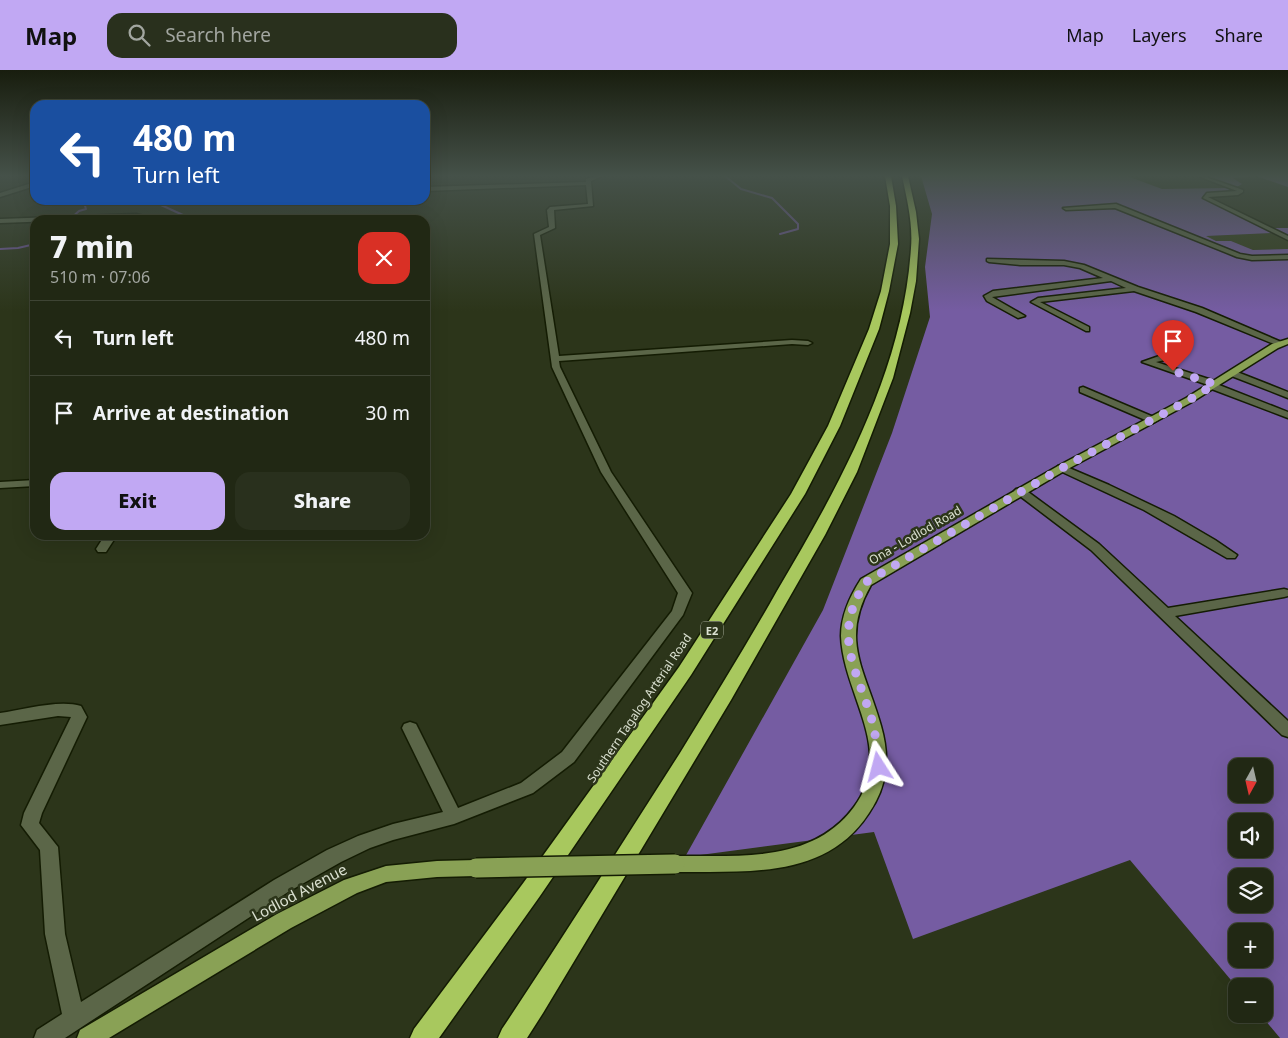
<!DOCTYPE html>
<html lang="en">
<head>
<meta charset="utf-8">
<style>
	body { margin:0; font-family:"Noto Sans",sans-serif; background:#29301d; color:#f1f3f6; height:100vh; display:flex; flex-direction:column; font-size:19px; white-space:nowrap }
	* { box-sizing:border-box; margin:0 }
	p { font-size:16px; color:#a2a6a0 }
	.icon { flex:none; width:28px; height:28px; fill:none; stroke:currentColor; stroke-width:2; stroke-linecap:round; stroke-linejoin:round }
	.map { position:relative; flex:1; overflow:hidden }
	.sheet { position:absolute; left:30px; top:145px; width:400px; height:325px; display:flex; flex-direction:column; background:#212814; border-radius:15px; box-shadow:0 5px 20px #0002,0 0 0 1px #3e4434 }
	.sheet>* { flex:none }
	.guide { position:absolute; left:30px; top:30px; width:400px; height:105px; border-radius:15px; box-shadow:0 5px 20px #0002,0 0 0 1px #3e4434; background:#1a4fa0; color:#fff; overflow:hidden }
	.needle { width:32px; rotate:188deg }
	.fabs { position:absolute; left:1228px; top:688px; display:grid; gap:10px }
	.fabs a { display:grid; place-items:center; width:45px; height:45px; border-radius:10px; background:#212814; box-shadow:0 5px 20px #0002,0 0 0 1px #3e4434; font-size:25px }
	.pin { position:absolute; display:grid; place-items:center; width:42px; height:42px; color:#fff; margin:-51px -21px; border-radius:50% 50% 50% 0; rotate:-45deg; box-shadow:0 0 5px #0007 }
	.pin .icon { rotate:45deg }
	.me { position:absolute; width:55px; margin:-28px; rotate:351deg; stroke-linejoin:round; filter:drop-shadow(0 0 4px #0008) }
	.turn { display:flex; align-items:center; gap:18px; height:105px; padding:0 20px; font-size:22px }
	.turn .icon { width:65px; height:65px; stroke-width:2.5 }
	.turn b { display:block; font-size:35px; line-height:42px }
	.round { display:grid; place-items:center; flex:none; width:52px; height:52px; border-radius:15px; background:#29301d }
	.headline { display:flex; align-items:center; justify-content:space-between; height:85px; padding:0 20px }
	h1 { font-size:30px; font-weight:800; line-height:38px }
	.cta { display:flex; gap:10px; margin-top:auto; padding:10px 20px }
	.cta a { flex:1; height:58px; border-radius:15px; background:#c1a8f3; color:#111; font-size:20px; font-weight:800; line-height:58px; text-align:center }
	.cta a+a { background:#29301d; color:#f1f3f6 }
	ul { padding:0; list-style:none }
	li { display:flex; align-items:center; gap:15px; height:75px; padding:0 20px; border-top:1px solid #3e4434 }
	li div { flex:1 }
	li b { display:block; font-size:19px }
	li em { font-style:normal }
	header { display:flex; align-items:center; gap:30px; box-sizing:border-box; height:70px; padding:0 25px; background:#c1a8f3; color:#111 }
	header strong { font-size:24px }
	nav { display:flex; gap:28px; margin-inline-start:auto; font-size:18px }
	.search { width:350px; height:45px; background:#29301d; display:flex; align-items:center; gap:12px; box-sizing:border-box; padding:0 18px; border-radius:15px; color:#a2a6a0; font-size:19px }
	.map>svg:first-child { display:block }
	.built { fill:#333e1c }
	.forest { fill:#755ca2; fill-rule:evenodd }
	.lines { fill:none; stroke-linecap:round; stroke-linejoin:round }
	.stream { stroke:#6f569b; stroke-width:2 }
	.minor-casing { stroke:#141c03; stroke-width:3 }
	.major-casing { stroke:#141c03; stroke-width:3 }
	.highway-casing { stroke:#141c03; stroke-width:3 }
	.minor { fill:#5b6648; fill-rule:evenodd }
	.major { fill:#89a155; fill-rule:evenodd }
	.highway { fill:#a8c85e; fill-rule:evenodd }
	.major-bridge-casing { stroke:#141c03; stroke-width:22; stroke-linecap:butt }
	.major-bridge { stroke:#89a155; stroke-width:19 }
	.route { stroke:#c1a8f3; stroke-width:9; stroke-dasharray:0 16.2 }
	.labels { text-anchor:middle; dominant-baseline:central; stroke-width:5; stroke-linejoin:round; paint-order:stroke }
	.shield { fill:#2c351a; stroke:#a6ad99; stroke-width:1 }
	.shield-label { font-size:11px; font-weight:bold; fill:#dae0d0 }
	.street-label { font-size:12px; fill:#dae0d0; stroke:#2c351a }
	.near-street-label { font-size:15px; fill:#dae0d0; stroke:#2c351a }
</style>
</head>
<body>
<header>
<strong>Map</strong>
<div class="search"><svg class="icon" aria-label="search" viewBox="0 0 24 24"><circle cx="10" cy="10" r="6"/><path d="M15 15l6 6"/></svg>Search here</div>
<nav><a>Map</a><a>Layers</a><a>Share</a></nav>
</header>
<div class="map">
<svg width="1288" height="968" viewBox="0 0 1288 968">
	<rect width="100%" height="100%" fill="#2c351a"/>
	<path class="built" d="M1274,163L1288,169V179L1253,180L1231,171H1216L1204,166Z"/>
	<path class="forest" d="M921,106H1127L1162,119L1227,118L1195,106H1288V117L1256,106L1233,108L1242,114L1235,118L1245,122L1210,126L1209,127L1271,158H1288V169L1274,163L1206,166L1216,171H1231L1253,180L1288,179V968H1280L1260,944H1264V916H1236L1130,790L913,869L874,762L685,787L823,540L892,363L930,247L925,197L932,144ZM1236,696H1264V724H1236ZM1236,751H1264V779H1236ZM1236,806H1264V834H1236ZM1236,861H1264V889H1236Z"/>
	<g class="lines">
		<g class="stream">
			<path d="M725,106L741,119L772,128L798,154V159L780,164"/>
			<path d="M150,130L194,150"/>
			<path d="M70,149L79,141L86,139L85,136L95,130"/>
			<path d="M0,179L18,178L35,174"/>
		</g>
		<g class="minor-casing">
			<g id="minor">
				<path d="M597,106H602L591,111L593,136L554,140L555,158L540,165L559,286L792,270L808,271L812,273L808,275L792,274L559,291L560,297L611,402L692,523L683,545L574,692L533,723L454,754L393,770L370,778L341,792L288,822L65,968H34L37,960L62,944L45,864L40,780L21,755L24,743L71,647L58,646L0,655V643C23,640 59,629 81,636L87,647L42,743L39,753L58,777L65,864L81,932L274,810L327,780L358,766L393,754L443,742L402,658L404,654L410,652L416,654L458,738L521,713L562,682L672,541L678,523L601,402L552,297L534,164L549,157L547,140L550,137L588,134L586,115L425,121V117L586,112V109Z"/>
				<path d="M1198,106H1203L1243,120V122L1238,125L1208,127L1288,166V170L1203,128L1207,123L1237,121Z"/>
				<path d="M35,112V116L0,127V123Z"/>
				<path d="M1116,134L1240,184L1252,186L1288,185V189L1252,190L1237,187L1115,138L1066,140L1063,138Z"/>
				<path d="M136,144L160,150L136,148L0,153V149Z"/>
				<path d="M987,189L1064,191L1084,195L1138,217L1202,238L1286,274L1279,276L1196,242L1134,221L1040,232L1089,257V261H1086L1031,232L1038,228L1126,218L1111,211L992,227L1025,246L1018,248L987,231L984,226L993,221L1103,208L1080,198L1064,195H1020L989,192L987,191Z"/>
				<path d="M1162,285L1165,286V290L1156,292L1218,312L1219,315L1288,342V348L1209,318L1208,315L1142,292Z"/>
				<path d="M1232,300L1288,322V328L1229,305L1228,303Z"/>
				<path d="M1083,317L1156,348L1158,350L1153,353L1150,352L1080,322V318Z"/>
				<path d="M1062,395L1109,415L1174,446L1215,470L1237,485L1235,488H1227L1144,440L1058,400L1057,398L1058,396Z"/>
				<path d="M35,410V416L0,418V412Z"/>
				<path d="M1020,418L1024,419L1099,474L1168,538L1284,519L1288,520V526L1284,527L1175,546L1288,651V667L1282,665L1091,480L1016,423L1014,421L1016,419Z"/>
				<path d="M105,465H117L106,482H98L96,479Z"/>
			</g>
		</g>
		<g class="major-casing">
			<g id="major">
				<path d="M1288,269V274L1278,278L1192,332L1066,400L871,515C839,571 866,601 881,656C890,688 888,715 869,743C826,810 745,801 675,802L668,800L666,794L668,788L675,786C738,785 812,794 854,737C896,680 843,625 841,566C841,545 850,526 861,509L1058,396L1186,328L1272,274Z"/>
				<path d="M476,790L483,792L485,798L483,804L476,806L437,807L386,812L357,823L291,858L109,968H77L80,960L277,844L344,810L386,796L437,791Z"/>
			</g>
		</g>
		<g class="highway-casing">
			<g id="highway">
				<path d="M885,106H891L896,136L898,174L889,221L879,259L840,356L805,424L691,605L540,826L439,968H410L414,959L524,812L679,597L791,424L828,356L869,259L881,221L890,174V136Z"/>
				<path d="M902,106H908L916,142L919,169L916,211L910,243L893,308L857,402L825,465L731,630L543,943L527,968H498L502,959C563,868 621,775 680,683C713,629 746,576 777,521C839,416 903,302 911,178C913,154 907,129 902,106Z"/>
			</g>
		</g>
		<use href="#minor" class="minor"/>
		<use href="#major" class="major"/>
		<use href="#highway" class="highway"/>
		<g class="major-bridge-casing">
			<path id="major-bridge" d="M476,798L675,794"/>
		</g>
		<use href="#major-bridge" class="major-bridge"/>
	</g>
	<linearGradient id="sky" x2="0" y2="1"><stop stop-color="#181d0e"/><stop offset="0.44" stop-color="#455149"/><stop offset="1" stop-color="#455149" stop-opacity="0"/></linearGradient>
	<rect width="1288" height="241" fill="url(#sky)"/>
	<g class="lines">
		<path class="route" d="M879,697C877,681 876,663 871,647C855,596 832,563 866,512L1062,398L1189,330L1215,314L1173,301"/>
	</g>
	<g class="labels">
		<rect class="shield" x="701" y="551.5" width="22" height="17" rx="4"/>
		<g class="shield-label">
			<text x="712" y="560">E2</text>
		</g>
		<g class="street-label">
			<text transform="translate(915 465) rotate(-30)">Ona - Lodlod Road</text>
			<text transform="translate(639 638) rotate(-56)">Southern Tagalog Arterial Road</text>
		</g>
		<g class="near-street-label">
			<text transform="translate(299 822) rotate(-28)">Lodlod Avenue</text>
		</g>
	</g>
</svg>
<div class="fabs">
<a><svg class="needle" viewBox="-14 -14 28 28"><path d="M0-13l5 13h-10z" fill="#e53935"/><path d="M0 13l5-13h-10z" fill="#a2a6a0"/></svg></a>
<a><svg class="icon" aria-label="sound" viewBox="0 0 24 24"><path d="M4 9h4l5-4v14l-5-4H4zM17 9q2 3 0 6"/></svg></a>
<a><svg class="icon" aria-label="layers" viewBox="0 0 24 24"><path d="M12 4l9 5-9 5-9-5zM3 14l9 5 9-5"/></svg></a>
<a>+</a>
<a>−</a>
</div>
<div class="pin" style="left:1173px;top:301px;background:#d93025"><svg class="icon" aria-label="arrive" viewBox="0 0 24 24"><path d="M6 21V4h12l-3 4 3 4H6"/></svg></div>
<svg class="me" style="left:879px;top:697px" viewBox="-20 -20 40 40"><path d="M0-17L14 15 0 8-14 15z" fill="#c1a8f3" stroke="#fff" stroke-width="4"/></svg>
<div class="guide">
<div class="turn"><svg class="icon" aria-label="left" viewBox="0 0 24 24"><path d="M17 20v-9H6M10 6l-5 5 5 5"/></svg><div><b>480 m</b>Turn left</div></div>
</div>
<section class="sheet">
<div class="headline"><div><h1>7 min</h1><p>510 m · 07:06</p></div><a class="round" style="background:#d93025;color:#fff"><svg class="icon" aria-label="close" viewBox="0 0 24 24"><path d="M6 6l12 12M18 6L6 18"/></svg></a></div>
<ul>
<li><svg class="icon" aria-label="left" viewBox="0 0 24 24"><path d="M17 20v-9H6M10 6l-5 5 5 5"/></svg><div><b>Turn left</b></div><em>480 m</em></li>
<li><svg class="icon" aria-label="arrive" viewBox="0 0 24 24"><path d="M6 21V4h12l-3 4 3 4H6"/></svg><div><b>Arrive at destination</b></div><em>30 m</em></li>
</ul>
<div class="cta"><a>Exit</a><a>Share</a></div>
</section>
</div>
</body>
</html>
